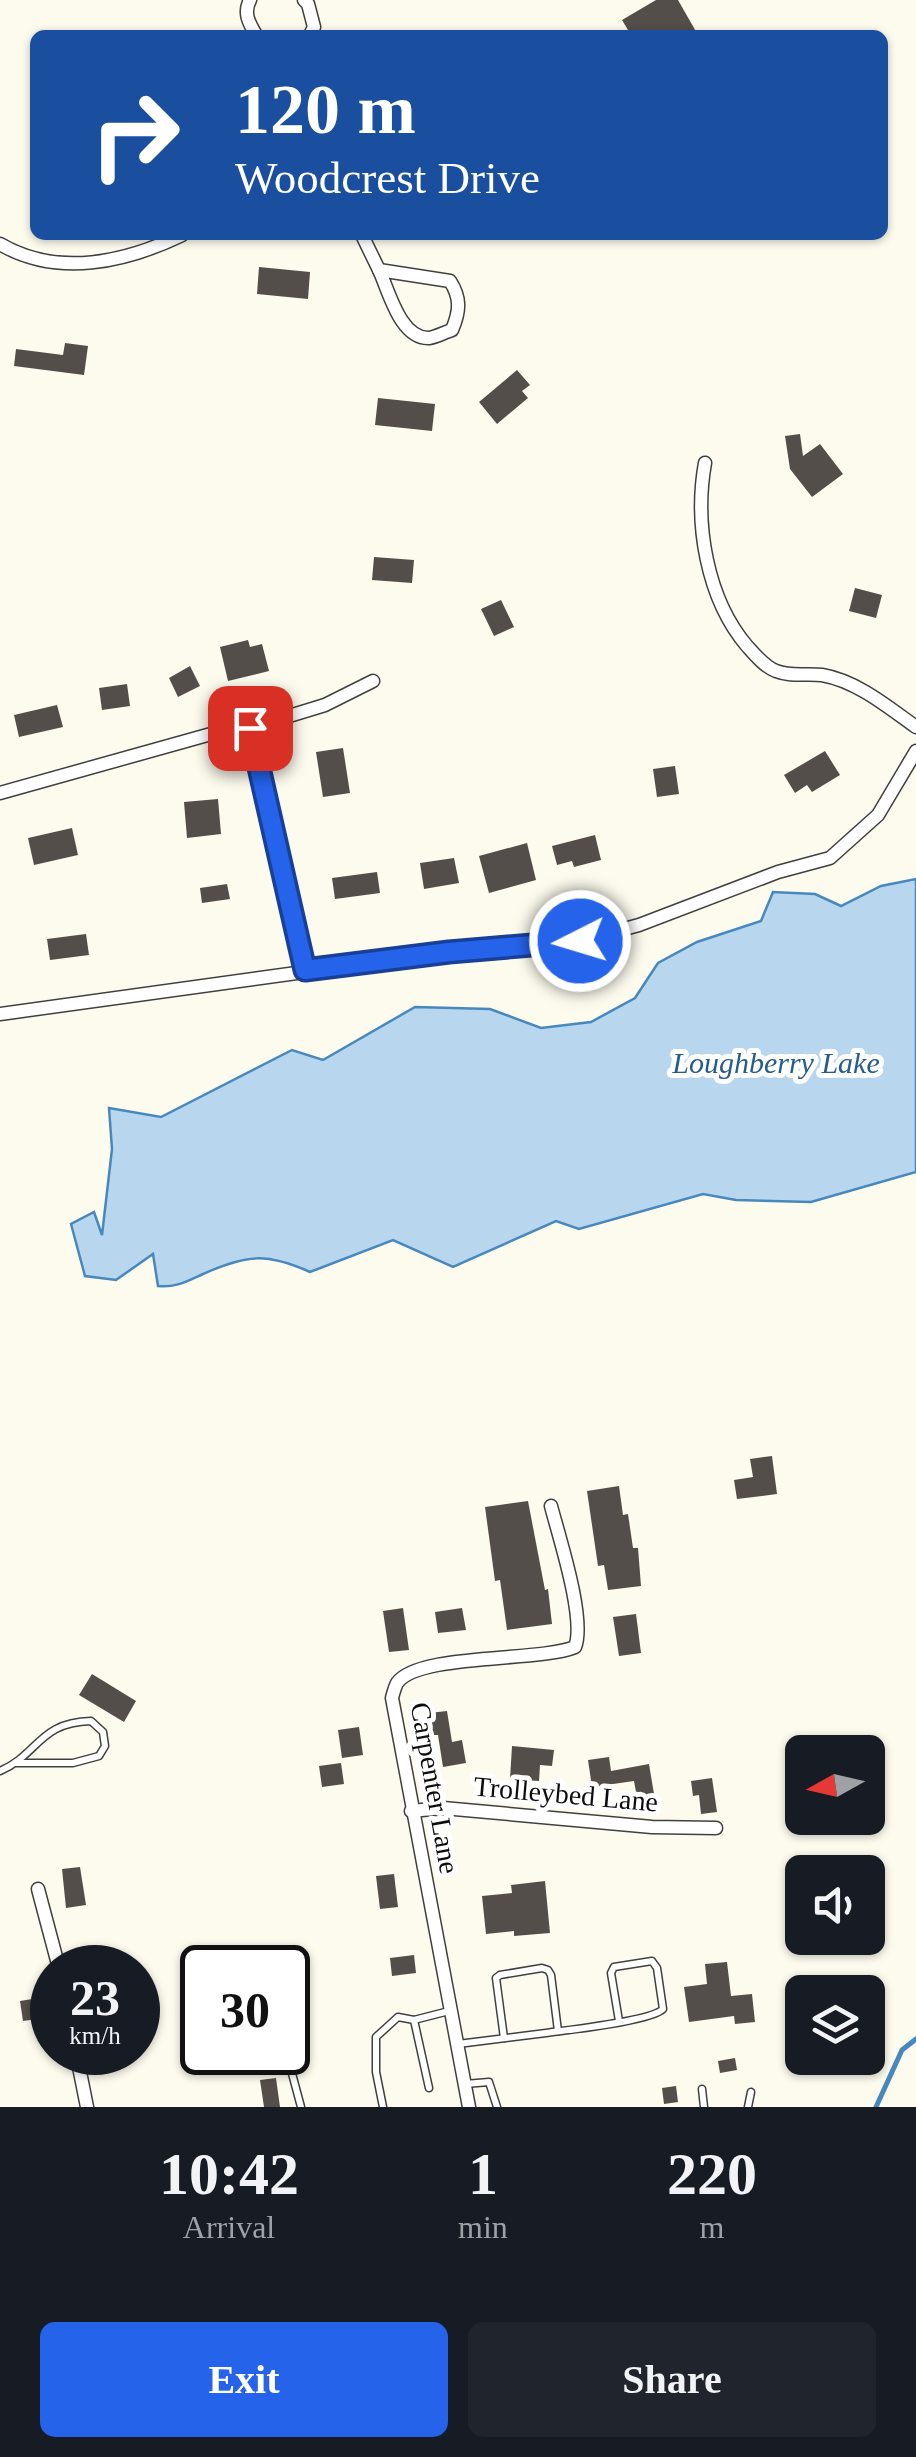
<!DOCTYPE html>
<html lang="en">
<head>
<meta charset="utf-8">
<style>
	body { margin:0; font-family:"Times New Roman",serif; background:#20242c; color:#f1f3f6; height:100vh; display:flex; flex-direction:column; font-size:38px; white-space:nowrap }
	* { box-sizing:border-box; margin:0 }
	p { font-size:32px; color:#9ea1a6 }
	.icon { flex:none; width:55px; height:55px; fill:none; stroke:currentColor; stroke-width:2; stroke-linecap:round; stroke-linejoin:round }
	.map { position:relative; height:2107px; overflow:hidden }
	.side { display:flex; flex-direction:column; background:#171b24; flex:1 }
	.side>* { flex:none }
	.guide { position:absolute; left:30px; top:30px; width:858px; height:210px; border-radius:15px; box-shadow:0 2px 8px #0004; background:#1a4fa0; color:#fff; overflow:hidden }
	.needle { width:65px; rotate:262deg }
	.tools { position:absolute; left:785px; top:1735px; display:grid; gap:20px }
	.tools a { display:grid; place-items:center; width:100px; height:100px; border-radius:15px; background:#171b24; box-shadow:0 2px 8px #0004; font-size:50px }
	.speed { position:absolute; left:30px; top:1945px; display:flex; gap:20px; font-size:50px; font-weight:700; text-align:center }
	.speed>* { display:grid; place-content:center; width:130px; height:130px; border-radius:50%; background:#171b24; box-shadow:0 2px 8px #0004; line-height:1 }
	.speed small { font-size:25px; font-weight:400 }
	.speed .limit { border:5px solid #111; border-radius:15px; background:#fff; color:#111 }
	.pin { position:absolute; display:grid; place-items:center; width:85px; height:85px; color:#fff; margin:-42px; border-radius:20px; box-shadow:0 5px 15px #0006 }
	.me { position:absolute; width:110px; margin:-55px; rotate:265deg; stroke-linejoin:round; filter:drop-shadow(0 0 8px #0008) }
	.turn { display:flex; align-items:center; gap:35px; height:210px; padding:0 40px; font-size:45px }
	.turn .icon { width:130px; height:130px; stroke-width:2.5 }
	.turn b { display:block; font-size:70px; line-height:85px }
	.eta { display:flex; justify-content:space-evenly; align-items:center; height:170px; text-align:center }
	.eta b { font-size:60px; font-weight:800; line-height:70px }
	.cta { display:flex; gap:20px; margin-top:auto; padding:20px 40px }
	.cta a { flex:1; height:115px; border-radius:15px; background:#2563eb; color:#fff; font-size:40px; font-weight:800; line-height:115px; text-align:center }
	.cta a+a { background:#20242c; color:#f1f3f6 }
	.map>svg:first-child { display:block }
	.water { fill:#b8d7ef; stroke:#4788be; stroke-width:2.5 }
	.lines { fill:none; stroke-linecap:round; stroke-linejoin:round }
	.stream { stroke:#4788be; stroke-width:5 }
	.building { fill:#544e4a }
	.service-casing { stroke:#404040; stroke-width:9 }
	.minor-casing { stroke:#404040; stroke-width:15 }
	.service { stroke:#fff; stroke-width:6 }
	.minor { stroke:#fff; stroke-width:12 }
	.route-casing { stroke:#184099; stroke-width:25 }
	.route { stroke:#2563eb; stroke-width:18 }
	.labels { text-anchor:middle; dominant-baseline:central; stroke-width:10; stroke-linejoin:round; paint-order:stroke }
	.street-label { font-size:28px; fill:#0d0d0d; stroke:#fff }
	.water-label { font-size:30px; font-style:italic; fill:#245b90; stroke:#fff }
</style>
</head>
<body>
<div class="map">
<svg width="916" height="2107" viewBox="0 0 916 2107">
	<rect width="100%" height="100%" fill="#fdfbee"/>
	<path class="water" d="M916,879V1172L811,1202L736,1200L703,1194L579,1229L556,1221L453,1267L393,1240L310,1272C267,1253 247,1254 203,1274C187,1281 176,1288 158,1286L153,1254L116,1280L85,1276L71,1224L94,1212L102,1235L112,1149L109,1108L161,1117L292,1050L323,1060L415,1007L490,1009L541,1028L591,1022L635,998L658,963L697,942L761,921L773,892L815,894L841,906L881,886Z"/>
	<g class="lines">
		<path class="stream" d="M876,2107L902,2050L916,2039"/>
	</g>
	<g class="building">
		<path d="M656,0H678L698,35H631L622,20Z"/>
		<path d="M259,267L310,272L308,299L257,294Z"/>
		<path d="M65,343L88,346L84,375L14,366L16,349L63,355Z"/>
		<path d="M517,370L530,385L522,391L528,398L497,424L479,402Z"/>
		<path d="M378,398L435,404L432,431L375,425Z"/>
		<path d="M800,434L803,456L820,444L843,474L812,497L790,469L785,436Z"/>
		<path d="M374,557L414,560L412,583L372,580Z"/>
		<path d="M855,588L882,595L876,618L849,611Z"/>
		<path d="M501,600L514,627L494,636L481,609Z"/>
		<path d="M248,640L250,647L262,644L269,671L228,681L220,647Z"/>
		<path d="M190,666L200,686L178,697L169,678Z"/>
		<path d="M127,684L130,706L102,710L99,688Z"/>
		<path d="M57,705L63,727L19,737L14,715Z"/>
		<path d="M343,748L350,793L323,797L316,752Z"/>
		<path d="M825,751L840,775L812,792L807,785L795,793L784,775Z"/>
		<path d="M675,766L679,794L657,797L653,769Z"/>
		<path d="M218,799L221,834L187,838L184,802Z"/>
		<path d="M72,828L78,855L34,865L28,838Z"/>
		<path d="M595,835L601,860L574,867L572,861L557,865L552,846Z"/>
		<path d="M527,843L536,880L489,893L479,856Z"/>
		<path d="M454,858L459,883L424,889L420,863Z"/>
		<path d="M377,872L380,893L335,899L332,878Z"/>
		<path d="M227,884L230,899L202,903L200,888Z"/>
		<path d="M86,934L89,955L50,960L47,939Z"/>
		<path d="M772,1456L777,1494L737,1499L734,1480L753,1477L750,1459Z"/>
		<path d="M619,1486L623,1515L628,1514L633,1548H638L641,1586L608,1590L604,1565L598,1566L587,1491Z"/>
		<path d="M528,1501L545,1590L548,1589L552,1624L507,1630L500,1580L495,1581L485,1507Z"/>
		<path d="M403,1608L409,1650L389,1652L383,1611Z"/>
		<path d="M462,1608L466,1630L438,1633L435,1612Z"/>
		<path d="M636,1614L641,1653L619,1656L613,1617Z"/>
		<path d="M92,1674L136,1701L124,1722L79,1695Z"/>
		<path d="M447,1711L452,1742L462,1740L466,1763L443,1767L438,1735H432L429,1713Z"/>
		<path d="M359,1727L363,1755L342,1758L338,1730Z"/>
		<path d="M512,1746L554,1750L552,1766L540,1765L539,1781L510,1779Z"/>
		<path d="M609,1757L611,1771L649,1764L655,1800L638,1803L634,1781L592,1787L588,1760Z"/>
		<path d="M341,1763L344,1784L322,1787L319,1766Z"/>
		<path d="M712,1778L717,1812L701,1814L699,1795L693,1796L691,1781Z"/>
		<path d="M80,1867L86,1905L66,1908L62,1869Z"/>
		<path d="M394,1874L398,1907L380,1909L376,1876Z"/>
		<path d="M545,1881L550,1933L514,1936V1931L486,1934L482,1896L512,1893L511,1885Z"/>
		<path d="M414,1955L416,1973L392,1976L390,1958Z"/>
		<path d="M727,1962L731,1996L752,1994L755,2022L735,2024L734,2016L689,2022L684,1987L707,1984L705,1964Z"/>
		<path d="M51,1996L52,2017L23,2021L20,2001Z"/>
		<path d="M735,2058L737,2070L720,2073L718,2061Z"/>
		<path d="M276,2078L280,2107H264L260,2080Z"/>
		<path d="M676,2086L678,2102L664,2104L662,2088Z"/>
	</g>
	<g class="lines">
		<g class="service-casing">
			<g id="service">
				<path d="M0,1771C38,1755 39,1722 91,1721L103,1732L105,1746L99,1756L73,1763H16"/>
				<path d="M504,2038L496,1978L500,1975L542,1968L548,1970L551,1975L558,2031"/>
				<path d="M458,2044L546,2033C567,2030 652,2021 663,2009L657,1968L652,1961L614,1967L611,1973L619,2021"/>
				<path d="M290,2066L301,2107"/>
				<path d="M465,2084L489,2082L497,2107"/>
				<path d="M429,2088L414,2020L449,2011"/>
				<path d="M702,2089L704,2107"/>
				<path d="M383,2107L376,2072V2037L398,2017L414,2020"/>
				<path d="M748,2107L751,2092"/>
			</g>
		</g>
		<g class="minor-casing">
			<g id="minor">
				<path d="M250,0C243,13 249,23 256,35"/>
				<path d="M304,0L308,4L314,27L310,35"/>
				<path d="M362,235L379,270"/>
				<path d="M0,244C58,278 126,262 182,235"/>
				<path d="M379,270L450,281C461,298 460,311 452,330C445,332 436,337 429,338C400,339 389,291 379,270Z"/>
				<path d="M705,463C694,524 707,599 747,646C755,655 765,667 776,671C791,677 807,673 822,675C857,681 888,707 916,727"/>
				<path d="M250,728L305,970"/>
				<path d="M0,793L211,734L250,728L325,705L373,681"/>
				<path d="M0,1014L449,952L580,941L639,925L778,872L830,858L878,815L916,751"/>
				<path d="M411,1811L443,1808L652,1827L716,1828"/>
				<path d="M38,1889L59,1968"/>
				<path d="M76,2052L87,2107"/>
				<path d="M469,2107L392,1698C392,1697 396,1684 397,1683C418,1653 539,1662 575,1647C586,1619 559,1537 551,1506"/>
			</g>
		</g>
		<use href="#service" class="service"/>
		<use href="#minor" class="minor"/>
	</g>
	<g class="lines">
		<g class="route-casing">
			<path id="route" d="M250,728L305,970L449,952L580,941"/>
		</g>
		<use href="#route" class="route"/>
	</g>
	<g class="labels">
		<g class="street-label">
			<text transform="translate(435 1788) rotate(80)">Carpenter Lane</text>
			<text transform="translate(566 1794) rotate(5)">Trolleybed Lane</text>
		</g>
		<g class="water-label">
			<text x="776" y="1062">Loughberry Lake</text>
		</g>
	</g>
</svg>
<div class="tools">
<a><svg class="needle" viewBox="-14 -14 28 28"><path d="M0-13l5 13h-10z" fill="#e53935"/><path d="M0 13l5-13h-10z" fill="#9ea1a6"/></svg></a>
<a><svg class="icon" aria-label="sound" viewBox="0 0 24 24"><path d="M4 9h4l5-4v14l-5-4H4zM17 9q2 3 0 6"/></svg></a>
<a><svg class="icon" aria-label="layers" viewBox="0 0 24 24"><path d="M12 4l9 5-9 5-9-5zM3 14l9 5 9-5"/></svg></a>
</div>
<div class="speed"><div>23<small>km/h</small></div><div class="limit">30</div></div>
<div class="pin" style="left:250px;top:728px;background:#d93025"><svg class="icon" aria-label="arrive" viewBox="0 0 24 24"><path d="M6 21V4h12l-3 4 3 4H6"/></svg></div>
<svg class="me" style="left:580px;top:941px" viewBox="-20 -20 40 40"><circle r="17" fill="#2563eb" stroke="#fff" stroke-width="3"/><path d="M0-11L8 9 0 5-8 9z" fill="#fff"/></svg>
<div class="guide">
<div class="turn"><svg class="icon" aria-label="right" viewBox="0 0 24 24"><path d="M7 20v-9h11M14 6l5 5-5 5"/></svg><div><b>120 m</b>Woodcrest Drive</div></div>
</div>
</div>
<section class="side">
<div class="eta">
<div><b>10:42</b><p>Arrival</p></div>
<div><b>1</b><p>min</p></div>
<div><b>220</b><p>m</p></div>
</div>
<div class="cta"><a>Exit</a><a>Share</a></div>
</section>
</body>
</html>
